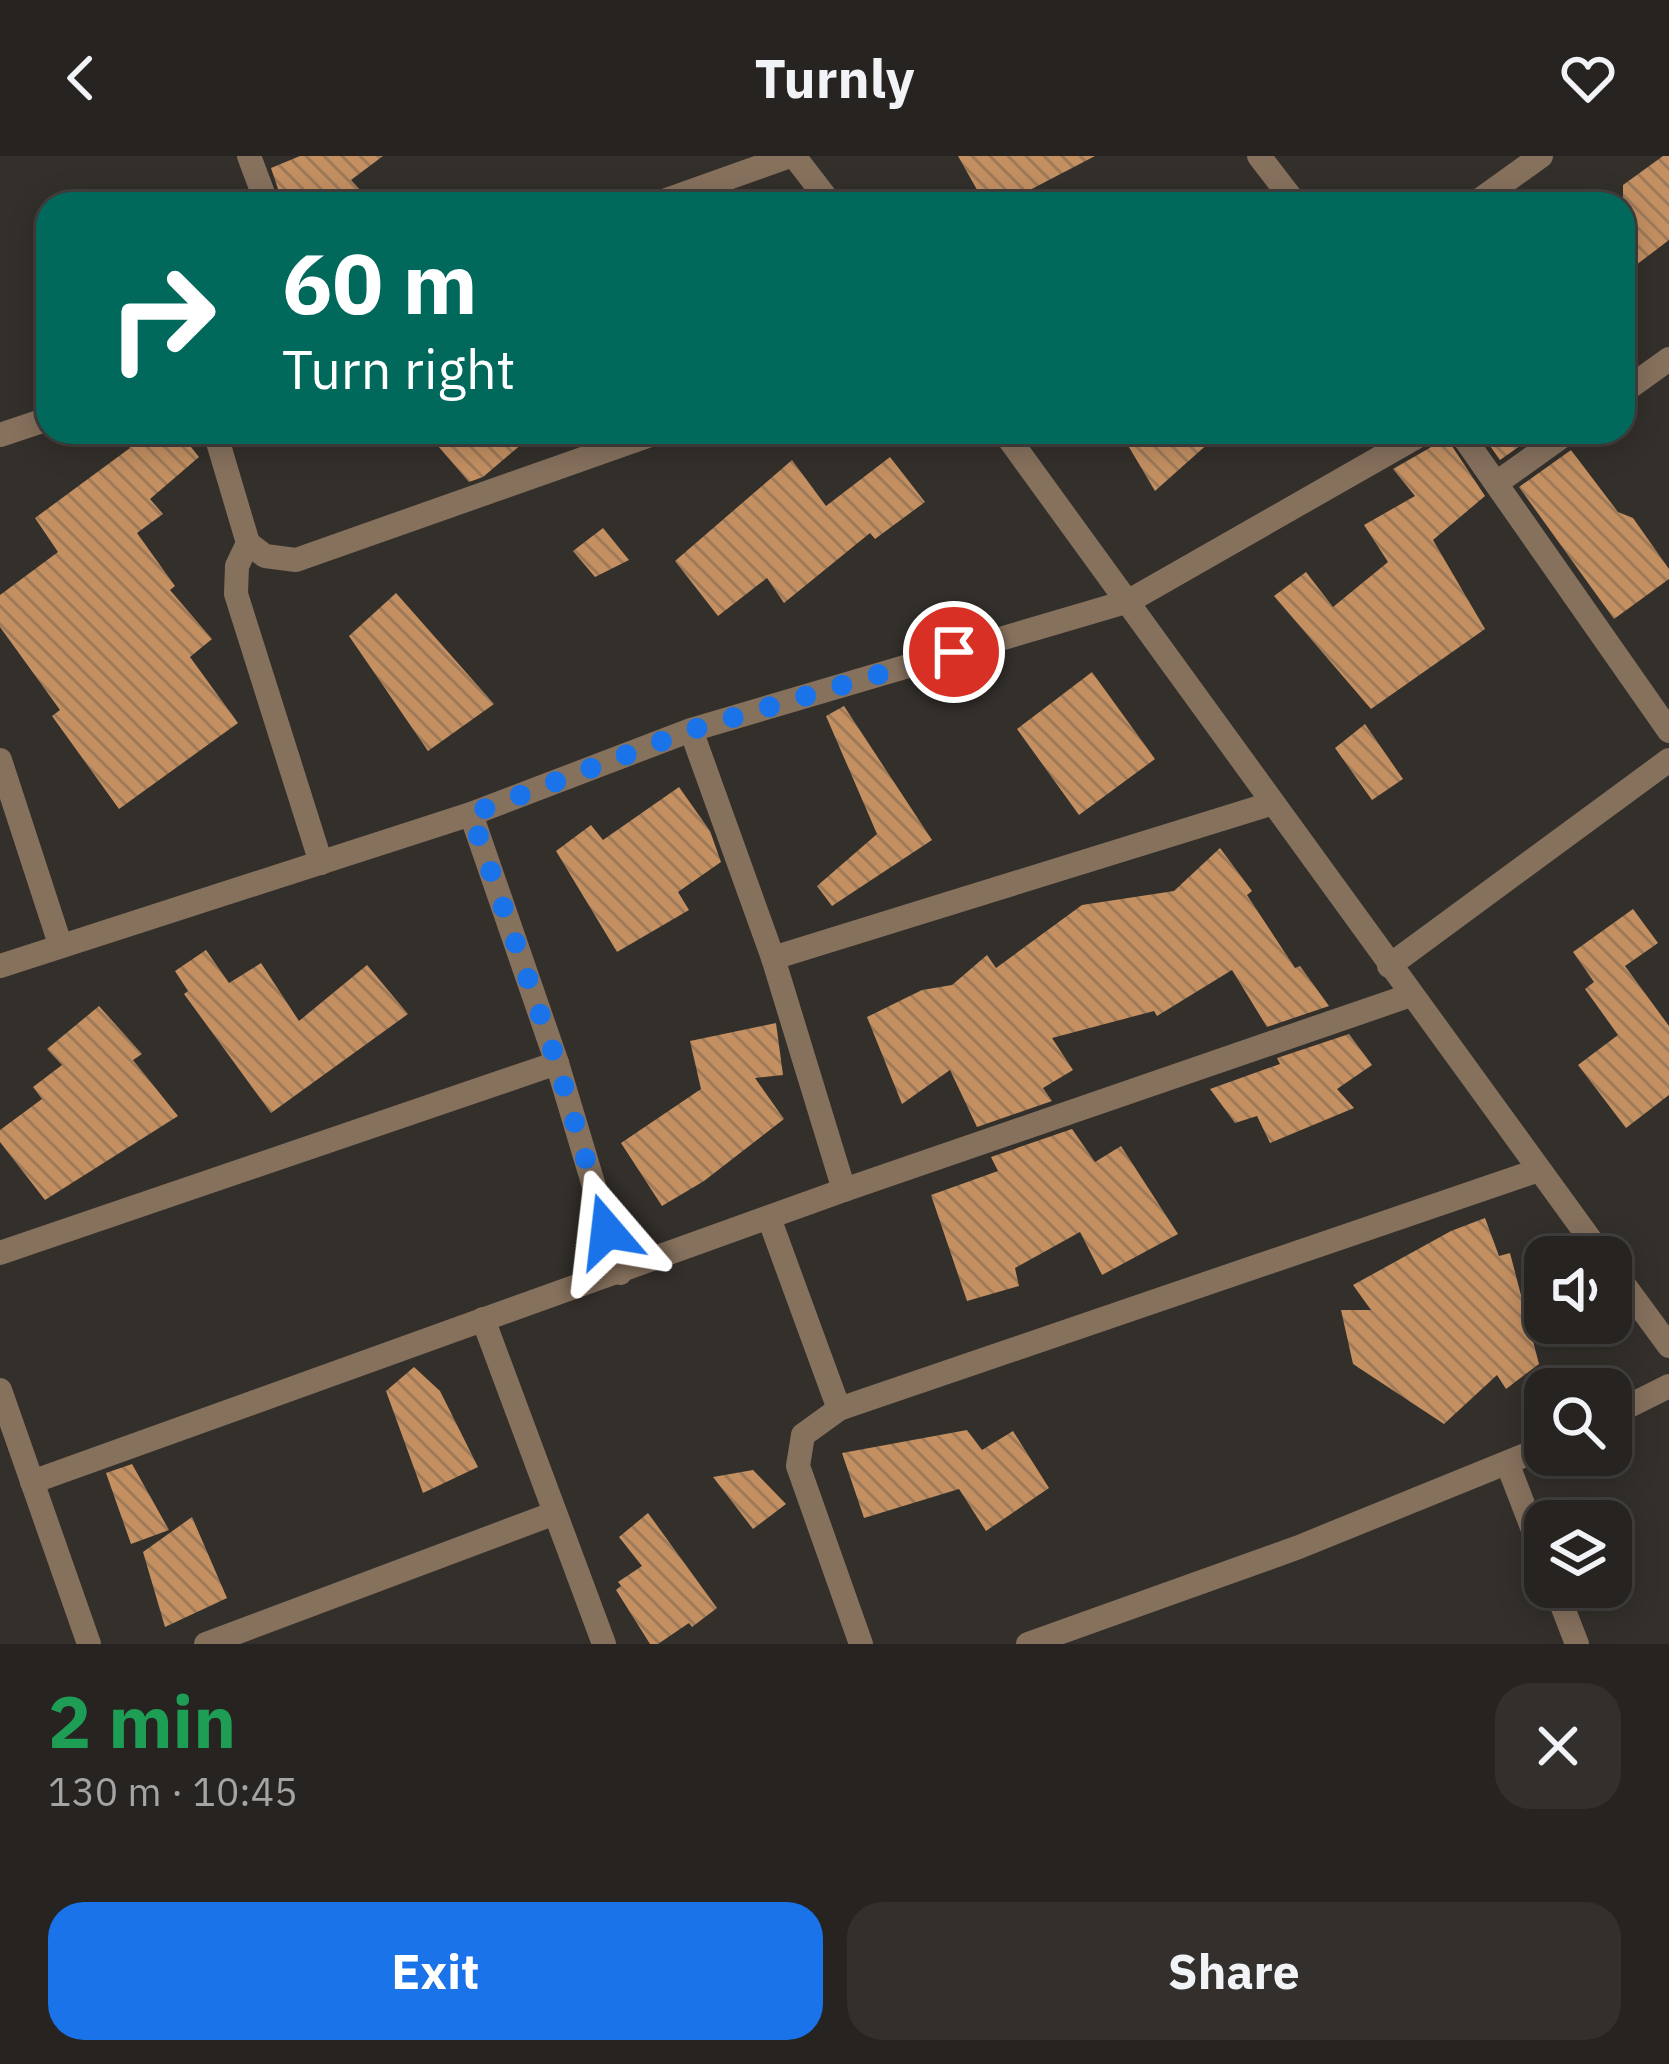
<!DOCTYPE html>
<html lang="en">
<head>
<meta charset="utf-8">
<style>
	body { margin:0; font-family:"IBM Plex Sans",sans-serif; background:#322f2d; color:#f1f3f6; height:100vh; display:flex; flex-direction:column; font-size:45px; white-space:nowrap }
	* { box-sizing:border-box; margin:0 }
	p { font-size:39px; color:#a4a4a5 }
	.icon { flex:none; width:66px; height:66px; fill:none; stroke:currentColor; stroke-width:2; stroke-linecap:round; stroke-linejoin:round }
	.map { position:relative; height:1488px; overflow:hidden }
	.panel { display:flex; flex-direction:column; background:#262320; flex:1 }
	.panel>* { flex:none }
	.hud { position:absolute; left:36px; top:36px; width:1599px; height:252px; border-radius:36px; box-shadow:0 6px 30px #0003,0 0 0 3px #42403e; background:#00695c; color:#fff; overflow:hidden }
	.fabs { position:absolute; left:1524px; top:1080px; display:grid; gap:24px }
	.fabs a { display:grid; place-items:center; width:108px; height:108px; border-radius:24px; background:#262320; box-shadow:0 6px 30px #0003,0 0 0 3px #42403e; font-size:60px }
	.pin { position:absolute; display:grid; place-items:center; width:102px; height:102px; color:#fff; margin:-51px; border:6px solid #fff; border-radius:50%; box-shadow:0 3px 12px #0007 }
	.me { position:absolute; width:132px; margin:-66px; rotate:343deg; stroke-linejoin:round; filter:drop-shadow(0 0 9px #0008) }
	.turn { display:flex; align-items:center; gap:42px; height:252px; padding:0 48px; font-size:54px }
	.turn .icon { width:156px; height:156px; stroke-width:2.5 }
	.turn b { display:block; font-size:84px; line-height:102px }
	.round { display:grid; place-items:center; flex:none; width:126px; height:126px; border-radius:36px; background:#322f2d }
	.head { display:flex; align-items:center; justify-content:space-between; height:204px; padding:0 48px }
	h1 { font-size:72px; font-weight:700; line-height:90px; color:#1e9e55 }
	.cta { display:flex; gap:24px; margin-top:auto; padding:24px 48px }
	.cta a { flex:1; height:138px; border-radius:36px; background:#1a73e8; color:#fff; font-size:48px; font-weight:700; line-height:138px; text-align:center }
	.cta a+a { background:#322f2d; color:#f1f3f6 }
	header { display:flex; justify-content:space-between; align-items:center; height:156px; padding:0 48px; background:#262320; font-size:54px; font-weight:700 }
	.map>svg:first-child { display:block }
	.building { fill:url(#building-back-hatch) }
	.lines { fill:none; stroke-linecap:round; stroke-linejoin:round }
	.minor { stroke:#86715d; stroke-width:24 }
	.route { stroke:#1a73e8; stroke-width:21; stroke-dasharray:0 37.8 }
</style>
</head>
<body>
<header><svg class="icon" aria-label="back" viewBox="0 0 24 24"><path d="M15 5l-7 7 7 7"/></svg>Turnly<svg class="icon" aria-label="heart" viewBox="0 0 24 24"><path d="M12 20l-8-8c-3-5 5-10 8-4 3-6 11-1 8 4z"/></svg></header>
<div class="map">
<svg width="1669" height="1488" viewBox="0 0 1669 1488">
	<defs>
		<pattern id="building-back-hatch" width="6" height="6" patternUnits="userSpaceOnUse" patternTransform="scale(3)"><rect width="6" height="6" fill="#c49062"/><path d="M-1 5l2 2M0 0l6 6M5-1l2 2" fill="none" stroke="#9e7a59"/></pattern>
	</defs>
	<rect width="100%" height="100%" fill="#332f2b"/>
	<g class="building">
		<path d="M300,0H383L351,24L373,48H283L271,12Z"/>
		<path d="M958,0H1095L1026,36L1034,48H985Z"/>
		<path d="M1663,0H1669V84L1623,119V29Z"/>
		<path d="M116,276H179L199,301L150,343L163,358L137,377L175,430L170,434L212,483L190,501L238,567L119,653L52,560L60,554L0,471V439L58,396L35,362L130,292Z"/>
		<path d="M426,276H536L483,321L469,326Z"/>
		<path d="M1120,276H1221L1155,335Z"/>
		<path d="M1480,276H1540L1500,304Z"/>
		<path d="M1444,278L1485,340L1433,384L1485,473L1371,553L1274,440L1306,416L1333,451L1388,406L1364,369L1415,340L1393,313L1433,290Z"/>
		<path d="M1571,294L1618,356L1633,362L1669,413V423L1614,463L1519,331Z"/>
		<path d="M890,301L925,346L875,383L870,377L784,447L767,422L718,460L675,405L792,304L826,350Z"/>
		<path d="M603,372L629,404L595,421L573,395Z"/>
		<path d="M396,437L494,548L428,595L349,480Z"/>
		<path d="M1092,516L1155,603L1079,659L1017,573Z"/>
		<path d="M844,550L932,684L832,750L817,730L877,678L826,560Z"/>
		<path d="M1365,568L1403,623L1372,644L1335,592Z"/>
		<path d="M679,631L710,675L721,706L678,736L689,754L617,796L556,695L591,669L603,684Z"/>
		<path d="M1220,692L1252,735L1247,739L1295,812L1300,810L1329,850L1267,871L1232,814L1157,860L1154,855L1052,882L1073,914L1043,932L1052,945L977,971L950,914L902,948L867,861L922,834L952,829L987,799L996,812L1082,749L1174,735Z"/>
		<path d="M1633,753L1658,787L1625,810L1669,870V939L1626,972L1578,909L1618,879L1585,833L1594,826L1573,796Z"/>
		<path d="M206,794L229,827L261,807L299,865L367,809L408,858L271,957L184,838L188,835L175,815Z"/>
		<path d="M99,850L142,898L133,904L178,960L45,1044L0,986V974L42,943L33,931L62,909L47,893Z"/>
		<path d="M776,867L783,919L755,922L784,963L704,1025L662,1050L621,987L701,933L690,885Z"/>
		<path d="M1349,878L1372,909L1337,933L1354,952L1270,987L1257,960L1235,967L1210,933L1280,908L1277,902Z"/>
		<path d="M1072,973L1095,1006L1121,990L1178,1078L1102,1119L1080,1076L1015,1112L1019,1130L967,1145L931,1039L998,1015L991,1001Z"/>
		<path d="M1485,1062L1499,1100L1510,1097L1539,1208L1506,1233L1497,1219L1444,1268L1353,1208L1341,1154H1371L1353,1129L1451,1075Z"/>
		<path d="M414,1211L440,1235L478,1311L423,1337L386,1235Z"/>
		<path d="M967,1274L982,1294L1013,1275L1049,1332L986,1375L959,1333L864,1362L842,1297Z"/>
		<path d="M132,1308L169,1374L131,1388L106,1317Z"/>
		<path d="M753,1314L786,1348L753,1373L713,1321Z"/>
		<path d="M648,1357L717,1452L692,1471L689,1467L658,1488H650L616,1434L621,1430L618,1426L642,1410L619,1381Z"/>
		<path d="M192,1361L227,1442L165,1471L143,1396Z"/>
	</g>
	<g class="lines">
		<g class="minor">
			<path d="M249,0L267,48"/>
			<path d="M794,0L831,48"/>
			<path d="M1259,0L1296,48"/>
			<path d="M655,48L790,0"/>
			<path d="M1474,48L1541,0"/>
			<path d="M1623,236L1669,203"/>
			<path d="M215,276L248,387L265,400L296,404L659,276"/>
			<path d="M1004,276L1603,1101"/>
			<path d="M1460,276L1669,575"/>
			<path d="M0,279L48,263"/>
			<path d="M1498,326L1568,276"/>
			<path d="M248,387L237,410L236,438L321,707"/>
			<path d="M691,574L773,802L844,1034"/>
			<path d="M0,604L60,788"/>
			<path d="M471,658L557,907L620,1117"/>
			<path d="M773,802L1270,648"/>
			<path d="M0,810L471,658L691,574L1129,445L1425,276"/>
			<path d="M1389,810L1669,604"/>
			<path d="M769,1062L839,1253"/>
			<path d="M0,1097L557,907"/>
			<path d="M1611,1111L1669,1190"/>
			<path d="M483,1163L604,1488"/>
			<path d="M0,1234L89,1488"/>
			<path d="M1611,1259L1669,1230"/>
			<path d="M1508,1309L1545,1405"/>
			<path d="M32,1326L844,1034L1411,839"/>
			<path d="M1555,1431L1577,1488"/>
			<path d="M206,1488L555,1357"/>
			<path d="M861,1488L798,1310L803,1279L839,1253L1539,1014"/>
			<path d="M1028,1488L1299,1391L1545,1291"/>
		</g>
	</g>
	<g class="lines">
		<path class="route" d="M607,1075L557,907L471,658L691,574L954,496"/>
	</g>
</svg>
<div class="fabs">
<a><svg class="icon" aria-label="sound" viewBox="0 0 24 24"><path d="M4 9h4l5-4v14l-5-4H4zM17 9q2 3 0 6"/></svg></a>
<a><svg class="icon" aria-label="search" viewBox="0 0 24 24"><circle cx="10" cy="10" r="6"/><path d="M15 15l6 6"/></svg></a>
<a><svg class="icon" aria-label="layers" viewBox="0 0 24 24"><path d="M12 4l9 5-9 5-9-5zM3 14l9 5 9-5"/></svg></a>
</div>
<div class="pin" style="left:954px;top:496px;background:#d93025"><svg class="icon" aria-label="arrive" viewBox="0 0 24 24"><path d="M6 21V4h12l-3 4 3 4H6"/></svg></div>
<svg class="me" style="left:607px;top:1075px" viewBox="-20 -20 40 40"><path d="M0-17L14 15 0 8-14 15z" fill="#1a73e8" stroke="#fff" stroke-width="4"/></svg>
<div class="hud">
<div class="turn"><svg class="icon" aria-label="right" viewBox="0 0 24 24"><path d="M7 20v-9h11M14 6l5 5-5 5"/></svg><div><b>60 m</b>Turn right</div></div>
</div>
</div>
<section class="panel">
<div class="head"><div><h1>2 min</h1><p>130 m · 10:45</p></div><a class="round"><svg class="icon" aria-label="close" viewBox="0 0 24 24"><path d="M6 6l12 12M18 6L6 18"/></svg></a></div>
<div class="cta"><a>Exit</a><a>Share</a></div>
</section>
</body>
</html>
